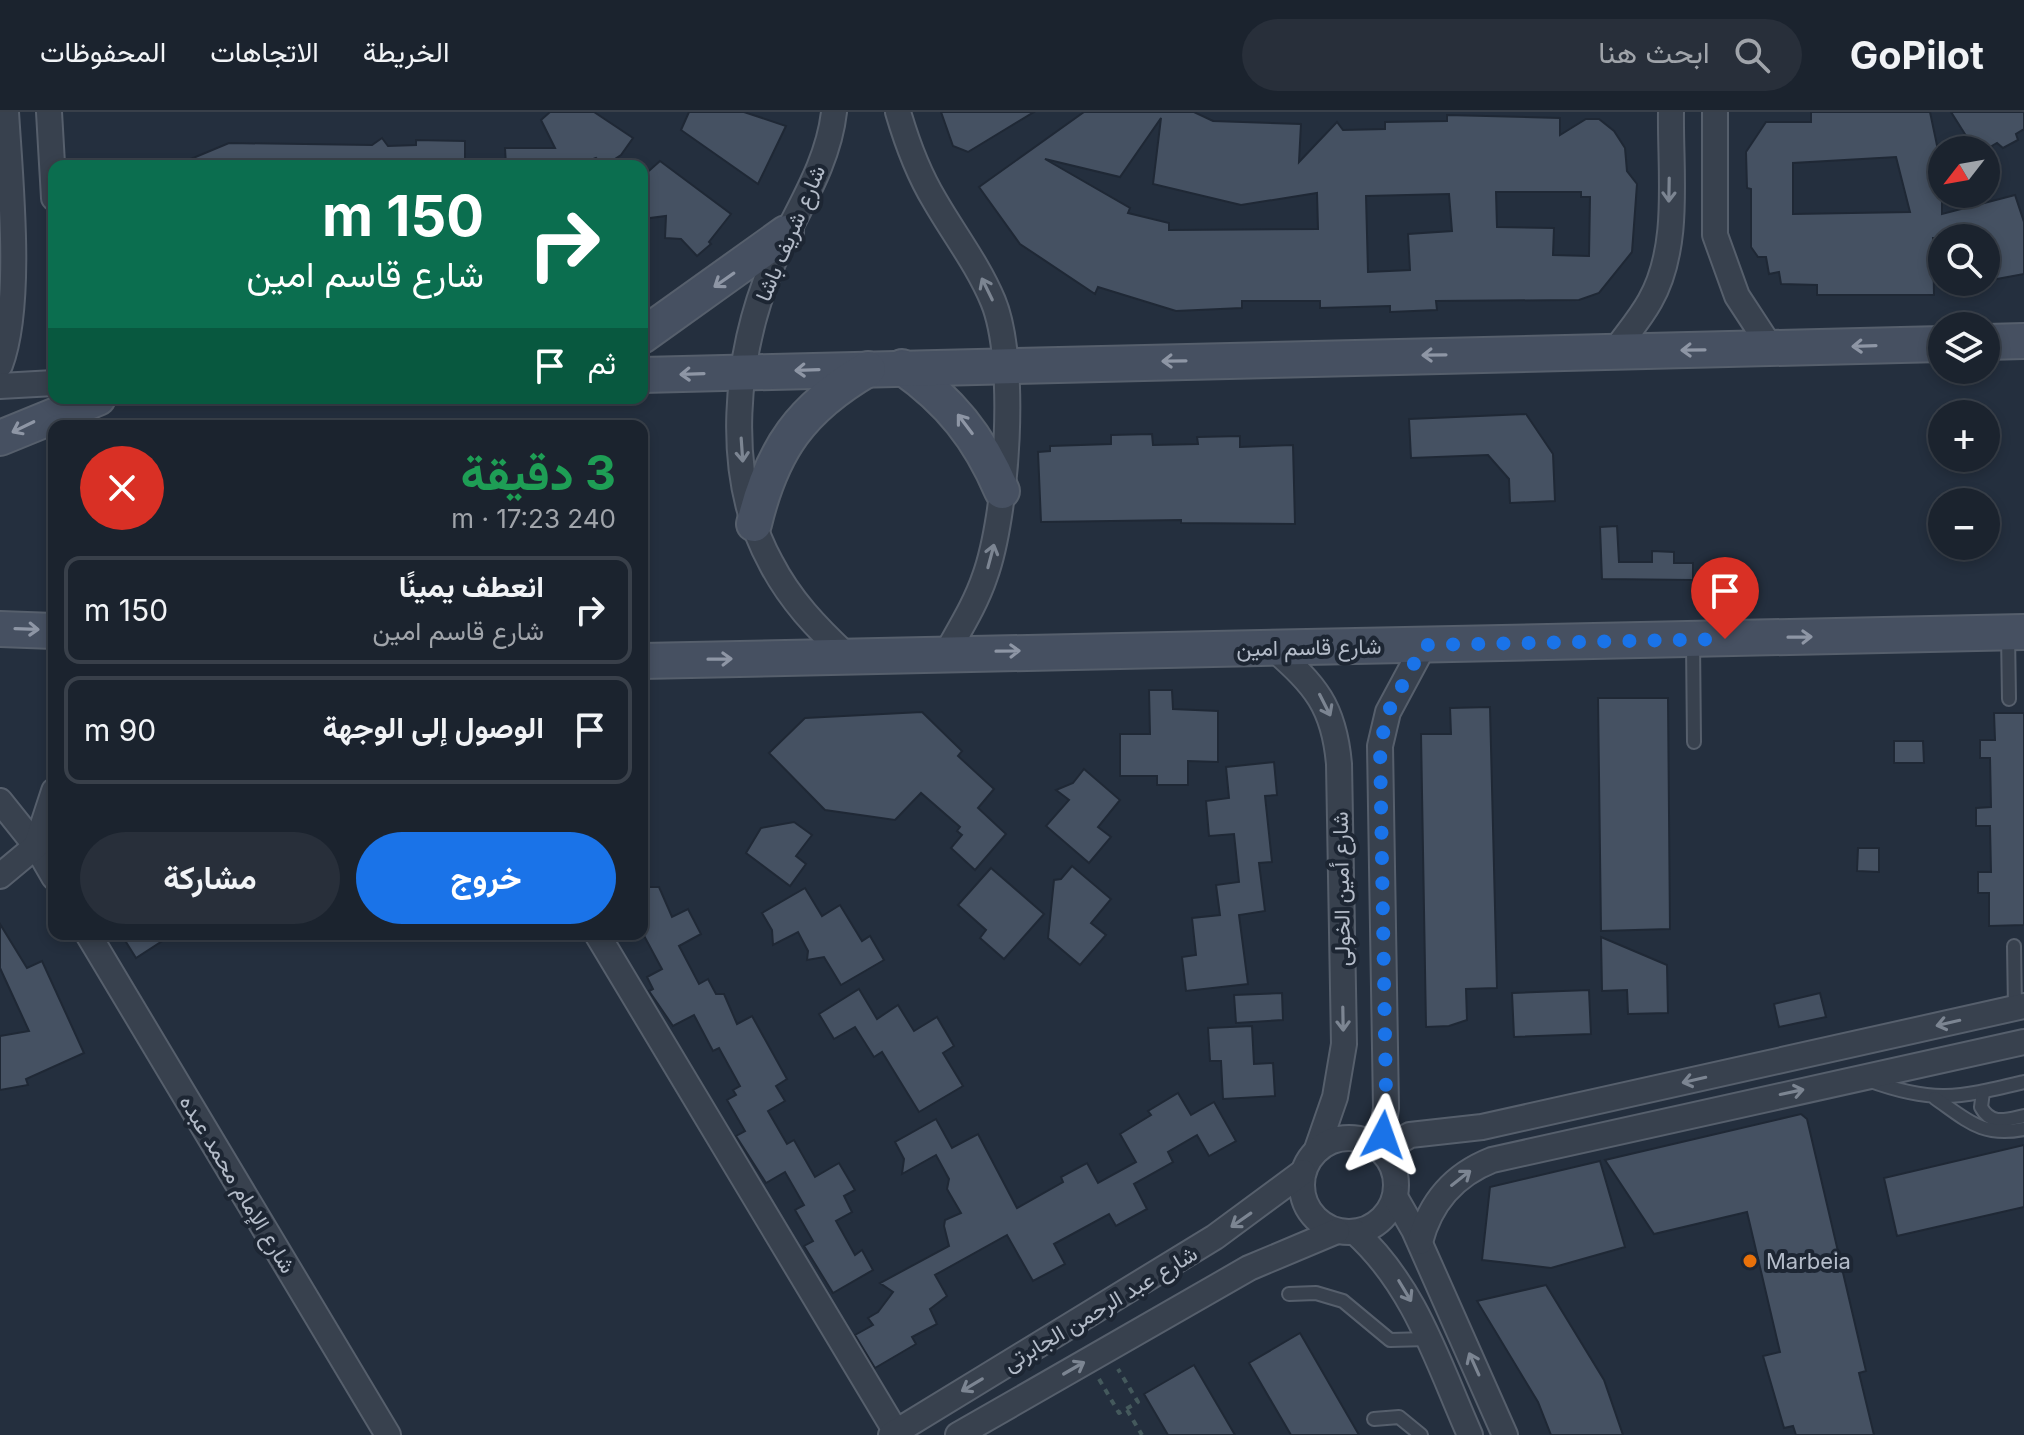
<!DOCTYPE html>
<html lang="ar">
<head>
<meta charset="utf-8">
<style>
	body { margin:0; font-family:Inter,Vazirmatn,sans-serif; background:#282f3a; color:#f1f3f6; direction:rtl; height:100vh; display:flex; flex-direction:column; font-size:30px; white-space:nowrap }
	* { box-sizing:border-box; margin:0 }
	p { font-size:26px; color:#a0a4aa }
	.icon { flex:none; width:44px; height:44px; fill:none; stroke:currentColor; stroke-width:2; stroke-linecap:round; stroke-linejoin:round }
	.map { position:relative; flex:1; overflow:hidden; direction:ltr }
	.panel { position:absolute; left:48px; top:308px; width:600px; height:520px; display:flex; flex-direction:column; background:#1b232e; border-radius:16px; box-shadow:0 4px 12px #0003,0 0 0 2px #39404a; direction:rtl }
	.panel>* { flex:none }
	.banner { position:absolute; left:48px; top:48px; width:600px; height:244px; border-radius:16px; box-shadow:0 4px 12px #0003,0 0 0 2px #39404a; direction:rtl; background:#0b6e4f; color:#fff; overflow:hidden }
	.needle { width:52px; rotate:239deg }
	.buttons { position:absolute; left:1928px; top:24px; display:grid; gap:16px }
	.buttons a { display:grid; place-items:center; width:72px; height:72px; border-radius:50%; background:#1b232e; box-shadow:0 4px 12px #0003,0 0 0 2px #39404a; font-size:40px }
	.pin { position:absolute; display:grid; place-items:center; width:68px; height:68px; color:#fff; margin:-82px -34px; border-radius:50% 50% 50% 0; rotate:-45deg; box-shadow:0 0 8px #0007 }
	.pin .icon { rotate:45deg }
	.me { position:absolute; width:88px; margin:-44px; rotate:4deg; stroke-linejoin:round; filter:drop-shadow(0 0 6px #0008) }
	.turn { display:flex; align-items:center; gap:28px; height:168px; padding:0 32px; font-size:36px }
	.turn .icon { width:104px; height:104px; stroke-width:2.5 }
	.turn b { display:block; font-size:56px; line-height:68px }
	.then { display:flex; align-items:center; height:76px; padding:0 32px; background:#0003; gap:16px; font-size:30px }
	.round { display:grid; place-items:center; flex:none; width:84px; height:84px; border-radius:42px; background:#282f3a }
	.overview { display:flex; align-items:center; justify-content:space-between; height:136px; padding:0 32px }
	h1 { font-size:48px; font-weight:700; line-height:60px; color:#1e9e55 }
	.primary-button { display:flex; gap:16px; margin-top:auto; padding:16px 32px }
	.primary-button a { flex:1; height:92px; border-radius:48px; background:#1a73e8; color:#fff; font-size:32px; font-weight:700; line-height:92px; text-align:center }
	.primary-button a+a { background:#282f3a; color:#f1f3f6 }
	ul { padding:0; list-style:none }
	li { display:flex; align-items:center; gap:24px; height:108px; margin:0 16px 12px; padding:0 16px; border:4px solid #39404a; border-radius:16px }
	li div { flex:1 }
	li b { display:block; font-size:30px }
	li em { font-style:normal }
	header { display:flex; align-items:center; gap:48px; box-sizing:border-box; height:112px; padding:0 40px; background:#1b232e; border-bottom:2px solid #39404a }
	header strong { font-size:38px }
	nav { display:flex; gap:44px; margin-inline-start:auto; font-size:28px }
	.search { width:560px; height:72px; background:#282f3a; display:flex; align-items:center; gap:20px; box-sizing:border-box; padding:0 28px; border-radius:44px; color:#a0a4aa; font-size:30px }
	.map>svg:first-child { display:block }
	.building { fill:#455162; stroke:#1f2835; stroke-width:2; fill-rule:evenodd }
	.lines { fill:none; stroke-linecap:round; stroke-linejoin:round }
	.service-casing { stroke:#565f6c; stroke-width:16 }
	.minor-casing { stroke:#565f6c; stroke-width:28 }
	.secondary-casing { stroke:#565f6c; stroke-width:38 }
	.path { stroke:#44595c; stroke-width:4; stroke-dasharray:6 6; stroke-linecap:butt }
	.service { stroke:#38414e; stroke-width:12 }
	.minor { stroke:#38414e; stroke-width:24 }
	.secondary { stroke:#465061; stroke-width:34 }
	.oneway { stroke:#7c8592 }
	.oneway2 { stroke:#8e96a5 }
	.route { stroke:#1a73e8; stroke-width:14; stroke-dasharray:0 25.2 }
	.food-dot { fill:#e8710a; stroke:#1d2633; stroke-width:3 }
	.labels { text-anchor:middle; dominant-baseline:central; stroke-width:8; stroke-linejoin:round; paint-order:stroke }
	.street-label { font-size:22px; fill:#b4bcc9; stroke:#1d2633 }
	.poi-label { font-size:22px; fill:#b4bcc9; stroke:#1d2633; text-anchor:start }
</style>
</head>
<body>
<header>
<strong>GoPilot</strong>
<div class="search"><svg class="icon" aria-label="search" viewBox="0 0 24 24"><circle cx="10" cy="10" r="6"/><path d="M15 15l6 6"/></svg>ابحث هنا</div>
<nav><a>الخريطة</a><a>الاتجاهات</a><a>المحفوظات</a></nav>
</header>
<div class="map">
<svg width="2024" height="1323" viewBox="0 0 2024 1323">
	<rect width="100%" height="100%" fill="#242f3e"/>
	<g class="building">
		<path d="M550,0H594L633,26L621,43L604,54L596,46L575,54H506L505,36H555L541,8Z"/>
		<path d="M689,0H744L786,14L758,72L681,18Z"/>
		<path d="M941,0H1034L968,40L953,34Z"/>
		<path d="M1084,0H1194L1213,9L1301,12L1299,50L1337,10L1343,18L1385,17V10L1447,9V3L1560,6V23L1586,7H1599L1614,19L1625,36L1627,59L1637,72L1632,140L1599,181L1579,188L1436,189L1437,198L1390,200V194L1320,196V189H1242V196L1176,199L1098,175L1095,182L1020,132L979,75ZM1161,6L1153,72L1241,93L1317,81L1318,117L1169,118V111L1128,101L1130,96L1045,47L1120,65ZM1496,80H1581V85H1590L1589,144L1553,143L1554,116L1497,115ZM1449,82L1452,119L1408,122L1410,158L1368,160L1366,84Z"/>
		<path d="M1811,0H1930L1942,57V102L2015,83L2024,110V162L1986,169V126H1933L1934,183H1817V173L1781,172L1779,160L1769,162L1766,145H1758L1751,135V77L1747,76L1746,40L1766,10H1811ZM1896,45L1910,100L1793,102V51Z"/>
		<path d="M1951,0H2024V17L2016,22L2018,28L2003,36L1997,31L1985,38H1975Z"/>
		<path d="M382,26L388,34L416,33V28L465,29V54H174L229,31L372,33Z"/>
		<path d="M660,49L731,102L709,130L711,132L697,144L681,127L665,126L666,104L642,107V65Z"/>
		<path d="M1526,302L1553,342L1555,389L1510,391L1509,367L1488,343L1411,346L1409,307Z"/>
		<path d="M1152,322L1153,333L1198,332L1197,325L1240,324V335L1293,333L1295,412L1181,411V408L1041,410L1038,340L1050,339V334L1111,332V323Z"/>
		<path d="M1617,414L1619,450H1652V439L1674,440V451H1693V468L1602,467L1600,415Z"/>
		<path d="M1149,578H1172L1173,597L1218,599V650L1188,649V673H1157V664H1120V622H1150Z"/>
		<path d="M1598,586H1668L1670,817L1601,819Z"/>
		<path d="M1490,595L1497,876L1466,877L1467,908L1449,914L1426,915L1421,622H1451L1450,596Z"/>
		<path d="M922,600L962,639L958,644L994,677L978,696L1006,722L975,758L951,736L962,723L957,719L960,715L921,681L895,708L825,698L769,641L805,606Z"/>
		<path d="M1994,601H2024V813L1989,814V781H1978V760H1991L1990,714H1976V696L1991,695L1990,646H1980V628H1995Z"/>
		<path d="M1894,629H1923L1924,651H1894Z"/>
		<path d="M1274,650L1277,683L1265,684L1272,750L1259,751L1265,799L1239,803L1248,872L1186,879L1182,845L1196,843L1192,806L1220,803L1216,773L1239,770L1234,722L1209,724L1206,689L1229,686L1226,655Z"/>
		<path d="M1084,657L1120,688L1098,715L1111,725L1089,751L1046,714L1069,688L1056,678L1073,671Z"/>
		<path d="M794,710L812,723L796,744L806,752L790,774L746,741L761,716Z"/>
		<path d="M1858,736H1879V760L1857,759Z"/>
		<path d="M1072,754L1111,787L1091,811L1106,823L1080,853L1048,826L1054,768L1061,767Z"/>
		<path d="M991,756L1044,802L1004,847L980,826L986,818L958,793Z"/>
		<path d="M642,775H659L672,805L688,797L701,822L679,834L699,872L708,867L716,882H724L737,912L752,904L787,967L776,974L785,989L768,999L787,1032L794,1028L815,1065L839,1051L855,1078L844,1084L852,1100L836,1109L855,1143L862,1138L873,1158L833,1181L804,1134L813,1129L795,1098L804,1093L785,1060L766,1071L736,1024L745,1019L727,988L736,983L733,978L740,974L719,936L713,939L694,903L673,914L649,879L653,877L647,865L662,857L642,820Z"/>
		<path d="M805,776L822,804L840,793L862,829L870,824L884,848L841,873L824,845L807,848L808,839L798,820L773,833L772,818L762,801Z"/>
		<path d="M0,812L27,856L42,849L84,941L26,967L28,973L0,978V924L29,919L0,856Z"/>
		<path d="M139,822H173L136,846L126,830Z"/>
		<path d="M1601,825L1667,853L1668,901L1628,902L1627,878L1602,879Z"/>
		<path d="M859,877L877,907L898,893L914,919L937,905L954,934L943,941L963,974L919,1000L882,940L874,945L855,915L834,927L819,902Z"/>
		<path d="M1589,878L1591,922L1514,925L1512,881Z"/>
		<path d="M1282,881L1283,908L1236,911L1234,883Z"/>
		<path d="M1820,881L1826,905L1779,915L1774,892Z"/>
		<path d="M1252,914L1254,952L1273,951L1275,984L1223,987L1221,949H1210L1208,916Z"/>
		<path d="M1178,981L1191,1003L1214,990L1236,1029L1209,1044L1197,1023L1168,1040L1173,1050L1134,1072L1147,1097L1116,1114L1109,1102L1054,1132L1065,1152L1033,1169L1007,1123L935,1163L947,1184L930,1197L937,1212L912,1225L916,1232L875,1256L855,1223L873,1213L868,1206L878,1200L893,1180L880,1171L949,1134L944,1114L945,1108L961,1101L947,1077L949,1067L936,1043L902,1062L904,1047L895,1030L936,1007L952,1036L978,1022L1017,1096L1063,1070L1061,1065L1087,1051L1098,1071L1136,1050L1120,1022L1151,1003L1148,999Z"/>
		<path d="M1801,1002L1807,1007L1866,1259L1859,1261L1874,1323H1796L1793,1314L1784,1316L1763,1244L1780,1240L1747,1100L1654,1122L1605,1048Z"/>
		<path d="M2024,1033V1095L1897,1124L1884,1066Z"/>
		<path d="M1600,1049L1625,1135L1551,1156L1482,1148L1490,1075Z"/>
		<path d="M1546,1173L1604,1268L1623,1323H1551L1538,1290L1477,1189Z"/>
		<path d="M1300,1221L1359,1323H1291L1249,1251Z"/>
		<path d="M1194,1253L1235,1323H1168L1144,1282Z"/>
	</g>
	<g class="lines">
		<g class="service-casing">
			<g id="service">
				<path d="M2008,522L2009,587"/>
				<path d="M1693,530L1694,630"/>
				<path d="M2014,834L2015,896"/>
				<path d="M1868,968C1934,992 1957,986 2024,970"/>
				<path d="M1983,980L1981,995C1991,1014 2006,1008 2024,1004"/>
				<path d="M1935,986C1968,1009 1982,1025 2024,1017"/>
				<path d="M1289,1182L1316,1181L1343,1189L1390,1228L1428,1227"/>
				<path d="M1374,1307L1399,1305L1421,1323"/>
			</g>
		</g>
		<g class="minor-casing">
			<g id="minor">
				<path d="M49,0L54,86"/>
				<path d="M834,0C828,55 794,102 773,151C735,241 722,362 771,451C790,488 817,516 847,544"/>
				<path d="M898,0C907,31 918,61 935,89C954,122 978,153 993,189C1018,249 1007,403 985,464C976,491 961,515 947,540"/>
				<path d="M1715,0V123L1737,184L1771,236"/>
				<path d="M1614,240C1626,223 1640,207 1650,189C1681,135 1670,60 1671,0"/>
				<path d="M0,253C23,192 10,67 6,0"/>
				<path d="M0,274L54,271"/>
				<path d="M1273,536C1315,573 1334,594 1339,652L1344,932L1335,985L1317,1037"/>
				<path d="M0,689L36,734L54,765"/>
				<path d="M0,764L36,734L54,679"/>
				<path d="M88,822L388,1323"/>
				<path d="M597,822L896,1320"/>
				<circle cx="1349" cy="1073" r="47"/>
				<path d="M1380,1037L1386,996L1380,634L1388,600L1424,533"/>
				<path d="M1382,1039L1410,1023L1482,1015L2024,894"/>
				<path d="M1395,1085L1414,1118L1505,1323"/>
				<path d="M1355,1120C1415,1174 1438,1251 1470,1323"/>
				<path d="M1420,1130C1430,1091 1454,1063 1492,1048L2024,930"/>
				<path d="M891,1323L1215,1125L1303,1060"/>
				<path d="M958,1323L1249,1156L1337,1119"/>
			</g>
		</g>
		<g class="secondary-casing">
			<g id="secondary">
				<path d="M642,224L786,121"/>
				<path d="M1986,230L2024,229"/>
				<path d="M902,255C950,289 979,325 1002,379"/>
				<path d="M642,263L1942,232"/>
				<path d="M0,326L98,286"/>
				<path d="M754,412C772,337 801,296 868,257"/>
				<path d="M0,517L54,519"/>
				<path d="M642,549L2024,520"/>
			</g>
		</g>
		<g class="path">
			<path d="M1099,1267L1119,1301L1138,1290L1118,1257"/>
			<path d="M1127,1298L1142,1323"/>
		</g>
		<use href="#service" class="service"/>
		<use href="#minor" class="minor"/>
		<use href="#secondary" class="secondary"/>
	</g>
	<defs><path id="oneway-shaft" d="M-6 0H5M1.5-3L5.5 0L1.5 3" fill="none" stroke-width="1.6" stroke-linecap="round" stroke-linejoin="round" transform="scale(2)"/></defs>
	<g class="oneway">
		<use href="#oneway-shaft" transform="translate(1669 78) rotate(91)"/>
		<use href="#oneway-shaft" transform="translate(987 177) rotate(-116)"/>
		<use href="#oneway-shaft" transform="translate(742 338) rotate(86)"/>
		<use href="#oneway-shaft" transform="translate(991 444) rotate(-75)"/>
		<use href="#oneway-shaft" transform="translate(1325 593) rotate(63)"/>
		<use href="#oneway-shaft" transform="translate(1343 907) rotate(89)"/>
		<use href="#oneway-shaft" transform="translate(1948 911) rotate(167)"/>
		<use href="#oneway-shaft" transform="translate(1694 968) rotate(167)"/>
		<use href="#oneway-shaft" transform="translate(1792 980) rotate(-12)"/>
		<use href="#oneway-shaft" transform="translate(1461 1066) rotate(-38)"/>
		<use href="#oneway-shaft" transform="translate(1241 1108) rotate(145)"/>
		<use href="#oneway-shaft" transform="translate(1405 1179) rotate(59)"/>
		<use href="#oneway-shaft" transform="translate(1474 1252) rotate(-114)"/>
		<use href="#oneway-shaft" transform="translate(1074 1256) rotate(-30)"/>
		<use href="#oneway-shaft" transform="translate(972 1273) rotate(149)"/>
	</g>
	<g class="oneway2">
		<use href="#oneway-shaft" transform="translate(724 168) rotate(145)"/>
		<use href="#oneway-shaft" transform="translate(1864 234) rotate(178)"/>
		<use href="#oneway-shaft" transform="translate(1693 238) rotate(179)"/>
		<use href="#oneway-shaft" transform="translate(1434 243) rotate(179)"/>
		<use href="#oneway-shaft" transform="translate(1174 249) rotate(179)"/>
		<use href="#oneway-shaft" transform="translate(807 258) rotate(178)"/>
		<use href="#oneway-shaft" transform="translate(692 262) rotate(178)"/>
		<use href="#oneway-shaft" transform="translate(965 312) rotate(-127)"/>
		<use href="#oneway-shaft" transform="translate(23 315) rotate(154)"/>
		<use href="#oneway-shaft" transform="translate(27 517) rotate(2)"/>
		<use href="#oneway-shaft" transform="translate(1800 525) rotate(-1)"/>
		<use href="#oneway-shaft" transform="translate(1008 539) rotate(-1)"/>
		<use href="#oneway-shaft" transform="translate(720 547) rotate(-1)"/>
	</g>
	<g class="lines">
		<path class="route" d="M1383,1023L1386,982L1380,634L1388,600L1424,533L1725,527"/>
	</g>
	<circle class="food-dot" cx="1750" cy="1149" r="8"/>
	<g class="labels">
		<g class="street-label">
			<text transform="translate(790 121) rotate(-67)">شارع شريف باشا</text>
			<text transform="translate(1309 535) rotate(-1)">شارع قاسم امين</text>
			<text transform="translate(1341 777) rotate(-91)">شارع أمين الخولى</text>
			<text transform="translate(238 1072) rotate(59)">شارع الإمام محمد عبده</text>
			<text transform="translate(1100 1196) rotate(-31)">شارع عبد الرحمن الجابرتى</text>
		</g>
		<g class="poi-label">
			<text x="1766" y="1149">Marbeia</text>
		</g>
	</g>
</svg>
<div class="buttons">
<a><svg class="needle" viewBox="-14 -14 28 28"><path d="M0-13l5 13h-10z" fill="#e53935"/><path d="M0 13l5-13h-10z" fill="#a0a4aa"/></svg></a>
<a><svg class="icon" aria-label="search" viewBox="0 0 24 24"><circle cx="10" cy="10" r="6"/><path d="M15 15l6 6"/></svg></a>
<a><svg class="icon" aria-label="layers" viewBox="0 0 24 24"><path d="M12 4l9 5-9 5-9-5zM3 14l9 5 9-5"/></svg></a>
<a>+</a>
<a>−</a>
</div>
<div class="pin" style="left:1725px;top:527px;background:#d93025"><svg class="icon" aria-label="arrive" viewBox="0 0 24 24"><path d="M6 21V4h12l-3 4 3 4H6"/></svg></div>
<svg class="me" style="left:1383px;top:1023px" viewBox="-20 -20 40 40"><path d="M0-17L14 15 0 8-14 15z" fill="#1a73e8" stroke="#fff" stroke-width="4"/></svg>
<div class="banner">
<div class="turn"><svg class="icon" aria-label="right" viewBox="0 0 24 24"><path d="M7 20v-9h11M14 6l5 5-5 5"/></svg><div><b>150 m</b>شارع قاسم امين</div></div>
<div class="then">ثم<svg class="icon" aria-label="arrive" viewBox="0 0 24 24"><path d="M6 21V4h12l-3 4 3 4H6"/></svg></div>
</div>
<section class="panel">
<div class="overview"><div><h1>3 دقيقة</h1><p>240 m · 17:23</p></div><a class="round" style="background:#d93025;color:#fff"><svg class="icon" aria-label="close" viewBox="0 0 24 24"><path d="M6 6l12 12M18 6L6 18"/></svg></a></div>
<ul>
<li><svg class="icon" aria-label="right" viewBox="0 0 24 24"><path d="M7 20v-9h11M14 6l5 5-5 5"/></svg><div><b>انعطف يمينًا</b><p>شارع قاسم امين</p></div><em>150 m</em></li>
<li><svg class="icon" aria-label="arrive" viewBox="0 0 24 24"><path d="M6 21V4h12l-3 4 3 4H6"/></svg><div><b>الوصول إلى الوجهة</b></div><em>90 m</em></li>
</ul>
<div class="primary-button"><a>خروج</a><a>مشاركة</a></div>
</section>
</div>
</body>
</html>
